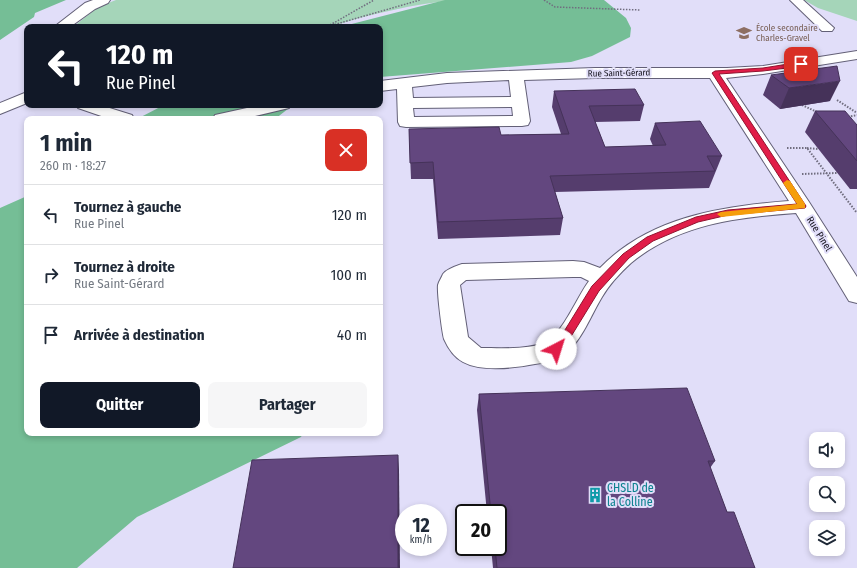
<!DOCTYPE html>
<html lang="fr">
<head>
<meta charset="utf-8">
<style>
	body { margin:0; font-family:"Fira Sans Condensed",sans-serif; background:#f6f6f7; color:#1f2937; height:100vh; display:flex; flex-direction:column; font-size:15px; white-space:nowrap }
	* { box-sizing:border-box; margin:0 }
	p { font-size:13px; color:#747a83 }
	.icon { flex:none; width:22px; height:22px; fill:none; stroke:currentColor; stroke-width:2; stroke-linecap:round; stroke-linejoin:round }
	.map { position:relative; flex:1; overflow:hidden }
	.details { position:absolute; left:24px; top:116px; width:359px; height:320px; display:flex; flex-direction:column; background:#fff; border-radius:8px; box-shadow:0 2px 6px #0003 }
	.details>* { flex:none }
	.top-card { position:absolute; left:24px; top:24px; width:359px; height:84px; border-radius:8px; box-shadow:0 2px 6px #0003; background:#111827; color:#fff; overflow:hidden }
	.buttons { position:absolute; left:809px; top:432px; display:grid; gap:8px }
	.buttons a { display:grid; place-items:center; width:36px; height:36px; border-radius:8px; background:#fff; box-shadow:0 2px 6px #0003; font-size:20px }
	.speed { position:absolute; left:395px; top:504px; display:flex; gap:8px; font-size:20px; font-weight:700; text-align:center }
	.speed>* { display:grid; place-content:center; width:52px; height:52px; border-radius:50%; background:#fff; box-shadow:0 2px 6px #0003; line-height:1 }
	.speed small { font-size:10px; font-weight:400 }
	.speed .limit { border:2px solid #111; border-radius:6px; background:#fff; color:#111 }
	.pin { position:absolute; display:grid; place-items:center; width:34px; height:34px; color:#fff; margin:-17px; border-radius:8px; box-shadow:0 2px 6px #0006 }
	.me { position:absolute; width:44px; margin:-22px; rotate:40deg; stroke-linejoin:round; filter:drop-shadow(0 0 3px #0008) }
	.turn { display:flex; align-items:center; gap:14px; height:84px; padding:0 16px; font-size:18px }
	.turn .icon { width:52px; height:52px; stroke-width:2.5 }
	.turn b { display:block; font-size:28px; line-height:34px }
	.round { display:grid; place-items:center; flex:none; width:42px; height:42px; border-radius:8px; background:#f6f6f7 }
	.head { display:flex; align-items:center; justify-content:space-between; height:68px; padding:0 16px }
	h1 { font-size:24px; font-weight:700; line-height:30px }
	.primary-button { display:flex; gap:8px; margin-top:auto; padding:8px 16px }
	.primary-button a { flex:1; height:46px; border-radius:8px; background:#111827; color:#fff; font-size:16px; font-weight:700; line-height:46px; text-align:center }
	.primary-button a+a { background:#f6f6f7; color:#1f2937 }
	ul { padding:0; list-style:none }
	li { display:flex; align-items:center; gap:12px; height:60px; padding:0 16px; border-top:1px solid #e0e1e3 }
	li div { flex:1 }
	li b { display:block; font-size:15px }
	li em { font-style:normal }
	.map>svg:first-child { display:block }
	.green { fill:#a5d5b9 }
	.forest { fill:#75be96 }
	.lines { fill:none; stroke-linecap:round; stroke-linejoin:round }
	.minor-casing { stroke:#636077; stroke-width:2 }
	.path-far1 { stroke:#706d7f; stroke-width:1.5; stroke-dasharray:1.5 1.5; stroke-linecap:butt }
	.path { stroke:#706d7f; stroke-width:2; stroke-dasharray:1.5 1.5; stroke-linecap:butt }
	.minor { fill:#fff; fill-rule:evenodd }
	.wall { fill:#553d6d }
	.shaded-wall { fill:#453259 }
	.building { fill:#63477f; stroke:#453259 }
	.route { fill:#e11d48; stroke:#92132f }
	.slow { fill:#f59e0b }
	.labels { text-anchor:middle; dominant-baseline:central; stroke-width:4; stroke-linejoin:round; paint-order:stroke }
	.far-education-label { font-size:9px; fill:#785e54; stroke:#e1def9; text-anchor:start }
	.far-street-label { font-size:9px; fill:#13111b; stroke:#e1def9 }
	.street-label { font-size:10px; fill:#13111b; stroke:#e1def9 }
	.near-culture-label { font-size:12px; fill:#0d838f; stroke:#e1def9; text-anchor:start }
</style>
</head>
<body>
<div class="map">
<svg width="857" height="568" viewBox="0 0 857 568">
	<rect width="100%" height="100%" fill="#e1def9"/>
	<g class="green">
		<path d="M116,0H456C414,4 370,14 330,27H73L98,7Z"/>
		<path d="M804,0H857V21L818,8Z"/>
	</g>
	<g class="forest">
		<path d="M0,0H66L35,13L34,17L0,40Z"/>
		<path d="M445,0H604L626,18L631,28L630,37L592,56L571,62L380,77V27H340Z"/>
		<path d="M164,105H293L275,119H137Z"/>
		<path d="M27,196V433H303L301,437L137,517L77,568H0V208Z"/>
	</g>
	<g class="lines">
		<g class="minor-casing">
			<g id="minor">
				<path d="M93,0H110L108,3L95,9L70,27H54L85,3Z"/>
				<path d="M790,0H803L834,28L832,31H822Z"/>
				<path d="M857,51V59L763,74L726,78L809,202L857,277V303L849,301L796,213C738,217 678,224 631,263C620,273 609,285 602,297C591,315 582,340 566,353C558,360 545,363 535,364C515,368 481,372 463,362C454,357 448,348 444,339C442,332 437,292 438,285C439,281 442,277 443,274C447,269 456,266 462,264L573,261L584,262L600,268C649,217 722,206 789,201L710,78H595L524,80L530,121L528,125L522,126L406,127L400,126L398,122L397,89L380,91V81L447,73L595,68H727L763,66ZM509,80L511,97L413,98L412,87L447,83ZM512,107L513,116L414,117L413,108ZM573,277H581L589,281C577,297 563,333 546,342C530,350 499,348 481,348L468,337L460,285L466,280Z"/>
				<path d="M27,92V103L0,114V103Z"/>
				<path d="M76,105H100L132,115L134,119H110L78,108Z"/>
				<path d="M261,105H291L289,108L243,119H213L215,115Z"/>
			</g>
		</g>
		<g class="path-far1">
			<path d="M544,0L555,7L640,10"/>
			<path d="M330,25L374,0"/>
			<path d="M326,27L420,0"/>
		</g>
		<g class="path">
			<path d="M837,100L857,113"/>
			<path d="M802,105L817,112"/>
			<path d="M848,117L857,115"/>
			<path d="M787,148H807L857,213"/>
			<path d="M807,148L818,149"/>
			<path d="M802,174L837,173"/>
		</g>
		<use href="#minor" class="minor"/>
	</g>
	<g class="wall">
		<path d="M771,75L830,101L780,109L763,95Z"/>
		<path d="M554,91L644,105L640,121L595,122L605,147L653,146L650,139L655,123L722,156L709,188L555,192L563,218L560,235L438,239L433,179H411L409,129L501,135L561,134L552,107Z"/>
		<path d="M815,111L857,125V189H850L805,132Z"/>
		<path d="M479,394L715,461L710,468L727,512L755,568H493L491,547H498V513H487L477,410Z"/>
	</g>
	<g class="shaded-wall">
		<path d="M840,81L830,101L780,109L789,88Z"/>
		<path d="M398,455L399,470L400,568H398Z"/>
	</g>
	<g class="building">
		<path d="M837,66L840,81L789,88L771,75Z"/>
		<path d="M635,89L644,105L589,106L605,147L666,145L655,123L700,121L722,156H707L715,171L550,176L563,218L438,222L433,162L410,163L409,129L499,127L501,135L569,134L554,91Z"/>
		<path d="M815,111H845L857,125V161Z"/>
		<path d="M687,388L715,461H708L727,512H734L755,568H497L495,547H498V513H491L479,394Z"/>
		<path d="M398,455V568H233L252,460Z"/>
	</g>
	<path class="route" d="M801,62L804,64L803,66L763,71L719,74L806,206L805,208L728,215L698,222L653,241L629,258L599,291L567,343L559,351H552L551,349L560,338L592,286L623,254L647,237L696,217L728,210L797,204L712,73L715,71L763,68Z"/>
	<path class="slow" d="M787,180L790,181L805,204V208L721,217L717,214L721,212L797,204L783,183Z"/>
	<defs>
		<g id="school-bare" transform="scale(1.2)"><path d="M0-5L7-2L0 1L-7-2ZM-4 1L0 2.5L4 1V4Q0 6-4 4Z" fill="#8d6e63" stroke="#e1def9" stroke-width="2.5" paint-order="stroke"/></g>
		<g id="building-bare" transform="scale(1.2)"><path d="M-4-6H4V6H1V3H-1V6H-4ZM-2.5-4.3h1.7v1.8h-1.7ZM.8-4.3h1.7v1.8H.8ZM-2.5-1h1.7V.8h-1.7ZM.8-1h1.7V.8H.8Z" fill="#0f9aa8" stroke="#e1def9" stroke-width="2.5" paint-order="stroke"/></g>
	</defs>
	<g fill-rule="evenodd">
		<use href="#school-bare" x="744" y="33"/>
		<use href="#building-bare" x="595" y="495"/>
	</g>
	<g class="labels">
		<g class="far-education-label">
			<text x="756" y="28">École secondaire<tspan x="756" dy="10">Charles-Gravel</tspan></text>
		</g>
		<g class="far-street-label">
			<text transform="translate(619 73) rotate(-1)">Rue Saint-Gérard</text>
		</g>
		<g class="street-label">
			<text transform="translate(819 234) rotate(58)">Rue Pinel</text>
		</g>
		<g class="near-culture-label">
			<text x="607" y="488">CHSLD de<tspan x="607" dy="14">la Colline</tspan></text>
		</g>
	</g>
</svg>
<div class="buttons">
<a><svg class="icon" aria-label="sound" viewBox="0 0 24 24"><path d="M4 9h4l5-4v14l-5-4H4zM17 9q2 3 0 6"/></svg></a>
<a><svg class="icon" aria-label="search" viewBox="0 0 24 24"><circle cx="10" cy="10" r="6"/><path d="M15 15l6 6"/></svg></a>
<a><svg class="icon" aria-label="layers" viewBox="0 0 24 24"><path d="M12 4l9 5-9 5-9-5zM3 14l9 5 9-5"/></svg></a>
</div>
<div class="speed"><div>12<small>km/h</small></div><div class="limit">20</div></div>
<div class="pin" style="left:801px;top:64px;background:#d93025"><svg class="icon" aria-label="arrive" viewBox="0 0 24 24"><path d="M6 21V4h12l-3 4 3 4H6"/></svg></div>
<svg class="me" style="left:556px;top:349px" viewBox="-20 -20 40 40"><circle r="19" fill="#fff"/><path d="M0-13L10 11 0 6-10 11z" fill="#e11d48"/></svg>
<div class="top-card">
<div class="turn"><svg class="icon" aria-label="left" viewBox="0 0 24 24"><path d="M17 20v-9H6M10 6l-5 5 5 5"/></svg><div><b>120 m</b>Rue Pinel</div></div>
</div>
<section class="details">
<div class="head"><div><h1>1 min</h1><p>260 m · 18:27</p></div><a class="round" style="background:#d93025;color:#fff"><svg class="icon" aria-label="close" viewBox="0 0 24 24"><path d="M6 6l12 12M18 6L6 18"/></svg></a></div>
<ul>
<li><svg class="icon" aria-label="left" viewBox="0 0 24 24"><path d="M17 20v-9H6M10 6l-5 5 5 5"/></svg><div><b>Tournez à gauche</b><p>Rue Pinel</p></div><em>120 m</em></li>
<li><svg class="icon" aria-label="right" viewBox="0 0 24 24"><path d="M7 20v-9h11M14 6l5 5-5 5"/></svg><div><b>Tournez à droite</b><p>Rue Saint-Gérard</p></div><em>100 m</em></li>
<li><svg class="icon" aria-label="arrive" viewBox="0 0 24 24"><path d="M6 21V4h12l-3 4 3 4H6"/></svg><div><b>Arrivée à destination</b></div><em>40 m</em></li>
</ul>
<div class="primary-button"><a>Quitter</a><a>Partager</a></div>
</section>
</div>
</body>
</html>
